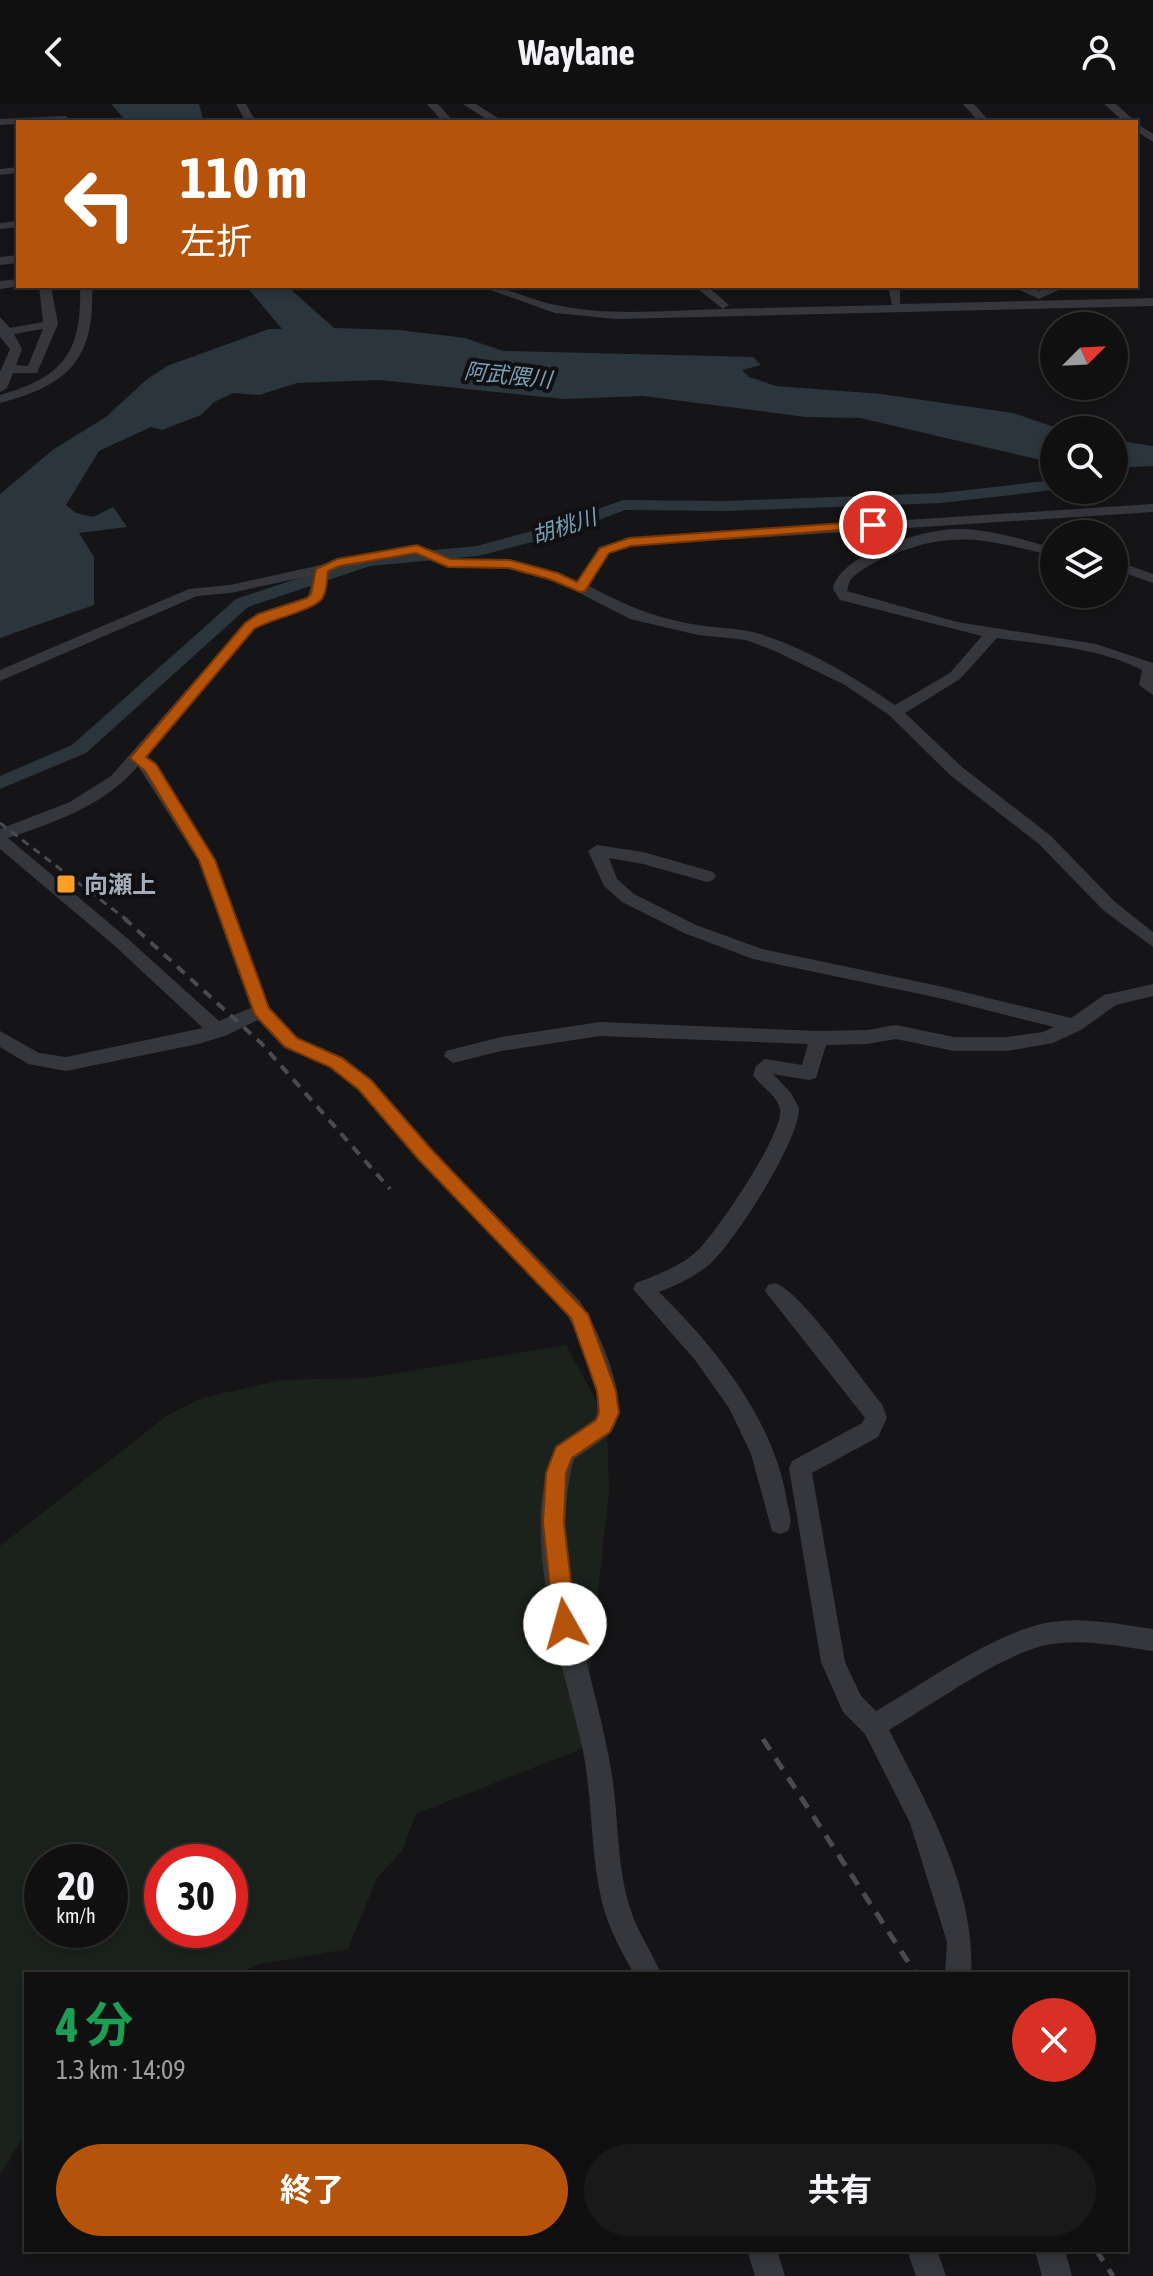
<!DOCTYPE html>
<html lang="ja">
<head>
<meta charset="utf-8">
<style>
	body { margin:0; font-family:"Asap Condensed","Noto Sans JP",sans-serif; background:#19191a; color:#f1f3f6; height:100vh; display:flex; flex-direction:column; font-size:30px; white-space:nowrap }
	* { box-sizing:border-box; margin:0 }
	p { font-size:26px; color:#9c9d9f }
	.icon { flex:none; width:44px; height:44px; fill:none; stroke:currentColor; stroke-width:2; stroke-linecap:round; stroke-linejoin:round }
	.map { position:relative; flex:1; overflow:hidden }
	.details { position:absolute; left:24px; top:1868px; width:1104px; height:280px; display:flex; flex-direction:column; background:#101011; border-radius:0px; box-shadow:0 4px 12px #0003,0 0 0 2px #303031 }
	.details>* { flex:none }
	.guide { position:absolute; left:16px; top:16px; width:1122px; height:168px; border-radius:0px; box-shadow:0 4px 12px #0003,0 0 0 2px #303031; background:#b45309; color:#fff; overflow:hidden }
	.needle { width:52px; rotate:66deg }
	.controls { position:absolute; left:1040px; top:208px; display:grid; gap:16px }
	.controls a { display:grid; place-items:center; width:88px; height:88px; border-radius:50%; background:#101011; box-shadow:0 4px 12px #0003,0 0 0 2px #303031; font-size:40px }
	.speed { position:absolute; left:24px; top:1740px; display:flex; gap:16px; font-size:40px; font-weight:700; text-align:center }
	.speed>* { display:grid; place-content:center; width:104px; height:104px; border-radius:50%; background:#101011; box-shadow:0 4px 12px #0003,0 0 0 2px #303031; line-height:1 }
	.speed small { font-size:20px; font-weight:400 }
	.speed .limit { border:12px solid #d22; background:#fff; color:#111 }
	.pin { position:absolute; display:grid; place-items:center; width:68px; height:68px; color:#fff; margin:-34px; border:4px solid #fff; border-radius:50%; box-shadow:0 2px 8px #0007 }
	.me { position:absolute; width:88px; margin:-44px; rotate:353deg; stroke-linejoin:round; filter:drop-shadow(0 0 6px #0008) }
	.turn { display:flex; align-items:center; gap:28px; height:168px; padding:0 32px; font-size:36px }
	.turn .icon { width:104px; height:104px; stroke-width:2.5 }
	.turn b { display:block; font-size:56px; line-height:68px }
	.round { display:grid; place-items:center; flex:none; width:84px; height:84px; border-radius:42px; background:#19191a }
	.summary { display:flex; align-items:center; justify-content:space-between; height:136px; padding:0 32px }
	h1 { font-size:48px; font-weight:700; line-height:60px; color:#1e9e55 }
	.primary-button { display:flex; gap:16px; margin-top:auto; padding:16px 32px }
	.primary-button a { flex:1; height:92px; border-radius:48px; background:#b45309; color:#fff; font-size:32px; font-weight:700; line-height:92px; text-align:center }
	.primary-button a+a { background:#19191a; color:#f1f3f6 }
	header { display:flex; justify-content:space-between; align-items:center; height:104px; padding:0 32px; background:#101011; font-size:36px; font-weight:700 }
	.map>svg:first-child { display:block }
	.green { fill:#1a221b; fill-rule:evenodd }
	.water { fill:#2a363c }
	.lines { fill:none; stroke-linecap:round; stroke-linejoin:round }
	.river { fill:#2a363c; fill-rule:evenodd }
	.minor { fill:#35373c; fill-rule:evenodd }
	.rail-far2 { stroke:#484b51; stroke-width:3; stroke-dasharray:8 6; stroke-linecap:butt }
	.rail-far1 { stroke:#484b51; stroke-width:4; stroke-dasharray:10 8; stroke-linecap:butt }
	.rail { stroke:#484b51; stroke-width:5; stroke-dasharray:13 10; stroke-linecap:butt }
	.route { fill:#b45309; stroke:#753606; stroke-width:2 }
	.poi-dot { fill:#ff9e25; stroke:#101012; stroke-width:3 }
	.labels { text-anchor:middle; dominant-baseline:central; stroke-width:8; stroke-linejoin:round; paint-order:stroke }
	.far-water-label { font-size:22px; font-style:italic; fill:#79a0b6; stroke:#101012 }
	.poi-label { font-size:24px; font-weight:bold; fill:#a5adb8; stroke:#101012; text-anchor:start }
</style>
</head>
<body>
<header><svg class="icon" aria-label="back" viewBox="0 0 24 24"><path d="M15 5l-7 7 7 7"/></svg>Waylane<svg class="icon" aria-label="person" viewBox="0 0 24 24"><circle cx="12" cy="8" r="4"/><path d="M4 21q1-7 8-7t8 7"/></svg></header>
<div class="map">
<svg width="1153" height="2172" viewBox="0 0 1153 2172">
	<rect width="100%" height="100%" fill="#151517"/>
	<path class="green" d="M566,1241L607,1317L609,1388L581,1645L416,1710L402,1747L377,1774L348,1845L260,1860L238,1870H26V2028L0,2071V1442L168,1311L202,1294L281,1276L366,1274ZM42,1758H110V1826H42ZM162,1758H230V1826H162Z"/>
	<g class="water">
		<path d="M111,0H199L204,18H127Z"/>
		<path d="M246,182H287L334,224L399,226L465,234L503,247L753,253L761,261L742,266L749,273L776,282L881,290L1013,309L1063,326H1054V359L860,314L806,313L643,292L564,295L379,276L297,279L259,291L233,289L214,298L201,311L162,326L151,323L99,347L66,401L76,409L93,413L113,403L127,423L79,429L94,453V501L0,534V390L54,345L106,313L146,276L167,262L269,225H282Z"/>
		<path d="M1114,336L1153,342V362L1114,364Z"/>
	</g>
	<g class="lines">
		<path class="river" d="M1054,376V386L941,399L725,407L625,406L563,430L478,452L370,462L248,503L86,649L0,685V672L72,641L236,495L362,453L477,442L551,422L623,396L725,397L941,389Z"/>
		<g class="minor">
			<path d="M236,0H246L256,18H246Z"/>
			<path d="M427,0H438L454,18H443Z"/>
			<path d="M463,0H476L504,18H491Z"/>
			<path d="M963,0H974L990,18H979Z"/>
			<path d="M1104,0H1116L1136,18H1124Z"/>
			<path d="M65,12L70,15L69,17L0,21V15Z"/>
			<path d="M1136,19L1153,30V38L1136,27Z"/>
			<path d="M18,63V69L0,71V65Z"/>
			<path d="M18,117V123L0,125V119Z"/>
			<path d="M18,151V159L0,161V153Z"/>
			<path d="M18,175V182H21L0,185V177Z"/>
			<path d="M39,182H51L58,220L37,269H13L7,284L0,288V268L10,245L0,233V213L10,224L43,218ZM43,225L28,262L16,261L22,245L14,230Z"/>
			<path d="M80,182H92C95,255 69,281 0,299V291C64,273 82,248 80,182Z"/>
			<path d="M479,182C507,182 529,196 556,201C610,213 669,206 723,205L694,182H707L729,201L723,205L892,201L888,182H900V200L1153,194V202L616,215L555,209Z"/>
			<path d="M1011,182H1028L1039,187L1050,182H1067L1039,195Z"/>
			<path d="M1153,400V408L630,442L609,449L589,482C627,502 655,514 698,521C716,524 735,524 753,528C803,542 853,572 895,601L950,569L982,532L840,496L833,485C838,451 925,425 956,425C988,424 1022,436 1054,444V452C994,438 960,425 899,448C881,455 864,462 850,476L847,487L957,518L1096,540L1153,559V591L1139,581L1142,566C1097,543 1046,541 997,534L960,575L905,609L962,663L1051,732L1115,798L1153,828V843L1103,806L1039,740L950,671L889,611L845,581L775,547L746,536L698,531L630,515L562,480L502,463H448L411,449L330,467L320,497L255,525L146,652L156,660L216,756L269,904L298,934L343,953L372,976L432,1046L580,1197C597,1224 636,1303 609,1330C600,1339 585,1347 574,1355C546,1460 594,1562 611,1665C619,1711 616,1760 630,1804C637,1827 652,1848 661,1870H634C621,1847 608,1823 602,1798C590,1748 593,1697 583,1647C564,1561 516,1426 556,1342L595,1315C606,1293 578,1230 566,1209L418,1056L358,986L329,963L284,944L258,916L225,932L198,940L66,967L28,960L0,943V927L39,949L66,953L203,924L115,842L0,745V725L70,698L111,672L245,519L302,496L308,492L314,471L230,489L197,492L0,577V566L189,485L230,481L411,441L428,444L450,455H503L577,477L599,443L629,434ZM138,662L198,756L251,904L219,917L127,834L8,734C56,718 105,701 138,662Z"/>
			<path d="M1114,456L1153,470V479L1114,465Z"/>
			<path d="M597,741L643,748L713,768L716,772L713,776L707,778L643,760L609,754L617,775L634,790L696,821L762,845L939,882L1071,914L1104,891L1153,880V892L1116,901L1081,926L1053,939L1007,947H954L896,935L867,940L826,941L816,974L809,976L773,970L791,989L799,1004C800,1036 734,1139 709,1161C694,1173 677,1181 659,1188C716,1244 774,1316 787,1397C789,1408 793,1417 788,1427L780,1430L772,1427L751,1350L729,1304L695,1256L633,1185L636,1179C657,1171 679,1163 696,1148C715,1131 785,1028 780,1005C778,992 760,982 753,971L756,962L765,955L802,961L808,940L600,932L501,947L453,959L444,952L446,947L501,933L600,918L819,927L867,926L896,921L954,933H1007L1043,928L1054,923L939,894L753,855L684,829L622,798L604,782L588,747Z"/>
			<path d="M775,1179C802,1188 861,1275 882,1300L887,1314L878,1333L812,1369L845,1558L861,1592L876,1607C926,1578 986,1534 1041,1520C1078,1511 1117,1520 1153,1525V1547C1117,1542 1078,1533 1042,1542C998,1553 930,1602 889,1626C927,1700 976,1785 971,1870H945L947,1838L910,1719L865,1630L843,1608L821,1558L789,1364L792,1357L862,1319L865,1314L765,1187L768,1181Z"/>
			<path d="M747,2146H777L785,2172H755Z"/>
			<path d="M907,2146H937L946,2172H916Z"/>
			<path d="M1035,2146H1065L1072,2172H1042Z"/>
		</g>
		<path class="rail-far2" d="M0,719L127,816"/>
		<path class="rail-far1" d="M124,814L261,939L390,1085"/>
		<g class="rail">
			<path d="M763,1635L916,1870"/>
			<path d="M1096,2146L1113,2172"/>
		</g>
	</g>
	<path class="route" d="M873,417L880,421L878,423L631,442L609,449L585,487L580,488L549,475L509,464L448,463L416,449L340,462L328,467C327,475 327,486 323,493C317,506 270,515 254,525L146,653L156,660L215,756L269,904L297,934L342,954L371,976L432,1046L588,1210L616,1287L619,1309L610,1328L572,1354L566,1369L564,1419L576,1520L572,1527L565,1530L557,1527L554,1520L543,1419L546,1369L556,1343L596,1316L599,1308L597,1287L571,1214L419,1056L359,986L330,963L285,943L255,911L199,756L145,667L130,654L245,519L258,510L307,494L311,490L316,465L337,455L417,441L450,455L510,456L558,469L577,478L600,444L629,434Z"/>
	<rect class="poi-dot" x="56" y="770" width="20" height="20" rx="4"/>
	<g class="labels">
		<g class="far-water-label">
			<text transform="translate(508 271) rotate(6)">阿武隈川</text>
			<text transform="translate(564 422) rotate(-18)">胡桃川</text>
		</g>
		<g class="poi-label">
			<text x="84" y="780">向瀬上</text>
		</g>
	</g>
</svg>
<div class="controls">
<a><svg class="needle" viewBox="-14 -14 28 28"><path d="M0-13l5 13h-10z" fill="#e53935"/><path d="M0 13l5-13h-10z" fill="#9c9d9f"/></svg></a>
<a><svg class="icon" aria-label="search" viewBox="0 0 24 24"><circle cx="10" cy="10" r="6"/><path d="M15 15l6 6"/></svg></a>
<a><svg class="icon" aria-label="layers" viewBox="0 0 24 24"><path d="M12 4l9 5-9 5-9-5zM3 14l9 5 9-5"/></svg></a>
</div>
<div class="speed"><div>20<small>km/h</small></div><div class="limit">30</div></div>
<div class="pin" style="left:873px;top:421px;background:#d93025"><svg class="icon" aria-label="arrive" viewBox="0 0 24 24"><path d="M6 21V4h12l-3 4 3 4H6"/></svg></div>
<svg class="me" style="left:565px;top:1520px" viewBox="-20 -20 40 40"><circle r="19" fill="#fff"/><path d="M0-13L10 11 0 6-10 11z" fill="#b45309"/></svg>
<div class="guide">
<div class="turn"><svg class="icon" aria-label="left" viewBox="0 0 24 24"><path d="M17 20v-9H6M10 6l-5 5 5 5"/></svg><div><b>110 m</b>左折</div></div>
</div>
<section class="details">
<div class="summary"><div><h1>4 分</h1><p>1.3 km · 14:09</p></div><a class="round" style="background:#d93025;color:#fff"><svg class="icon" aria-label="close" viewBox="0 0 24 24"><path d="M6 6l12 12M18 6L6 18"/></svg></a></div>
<div class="primary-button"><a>終了</a><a>共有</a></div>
</section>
</div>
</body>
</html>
